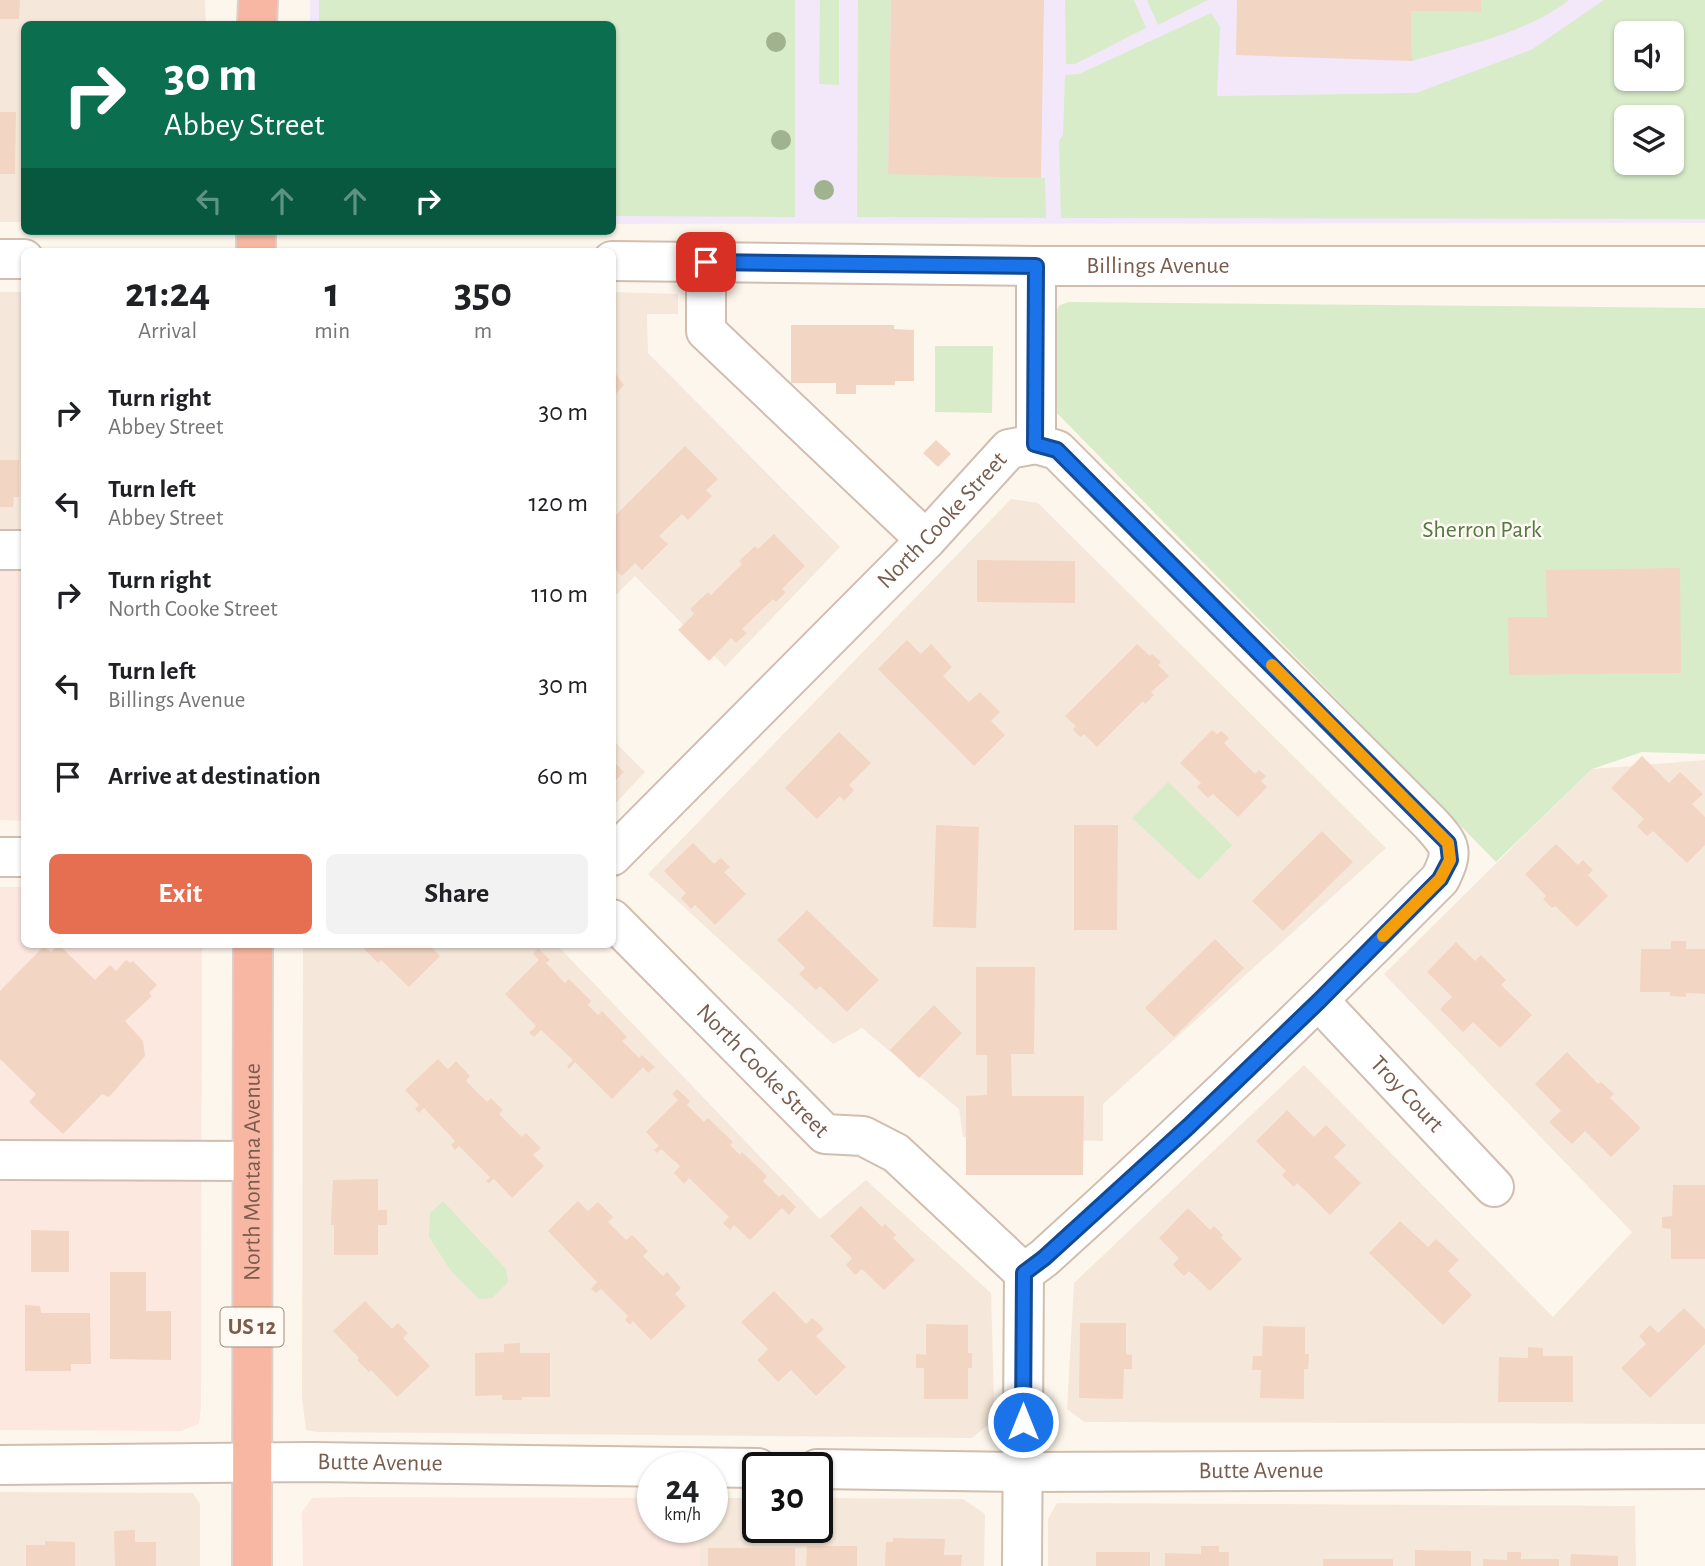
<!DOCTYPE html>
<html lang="en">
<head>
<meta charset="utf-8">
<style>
	body { margin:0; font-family:"Alegreya Sans",sans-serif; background:#f2f2f2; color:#202124; height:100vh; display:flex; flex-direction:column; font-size:26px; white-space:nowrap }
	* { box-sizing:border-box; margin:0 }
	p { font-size:23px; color:#757577 }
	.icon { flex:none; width:38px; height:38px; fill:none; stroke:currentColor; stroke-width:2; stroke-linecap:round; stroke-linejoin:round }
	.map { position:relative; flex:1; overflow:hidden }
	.drawer { position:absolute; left:21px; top:248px; width:595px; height:700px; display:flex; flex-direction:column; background:#fff; border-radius:10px; box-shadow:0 2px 5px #0004 }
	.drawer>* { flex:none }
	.guide { position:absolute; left:21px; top:21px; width:595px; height:214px; border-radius:10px; box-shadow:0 2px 5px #0004; background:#0b6e4f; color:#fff; overflow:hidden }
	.controls { position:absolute; left:1614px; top:21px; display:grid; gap:14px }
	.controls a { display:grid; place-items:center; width:70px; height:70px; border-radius:10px; background:#fff; box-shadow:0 2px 5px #0004; font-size:35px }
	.speed { position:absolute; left:637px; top:1452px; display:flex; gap:14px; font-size:35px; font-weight:700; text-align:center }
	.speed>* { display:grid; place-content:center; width:91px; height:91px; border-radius:50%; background:#fff; box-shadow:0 2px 5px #0004; line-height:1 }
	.speed small { font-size:18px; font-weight:400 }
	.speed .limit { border:4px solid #111; border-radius:10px; background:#fff; color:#111 }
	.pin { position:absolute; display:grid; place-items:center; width:60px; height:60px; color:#fff; margin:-30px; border-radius:14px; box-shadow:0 4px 10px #0006 }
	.me { position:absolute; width:77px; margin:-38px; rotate:0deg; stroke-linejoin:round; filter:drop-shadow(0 0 5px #0008) }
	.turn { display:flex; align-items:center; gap:24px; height:147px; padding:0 28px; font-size:32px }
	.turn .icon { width:91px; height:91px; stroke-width:2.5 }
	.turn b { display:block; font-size:49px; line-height:60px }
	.lanes { display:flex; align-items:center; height:66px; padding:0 28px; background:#0003; justify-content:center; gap:35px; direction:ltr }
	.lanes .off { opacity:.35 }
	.eta { display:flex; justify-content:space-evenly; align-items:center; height:119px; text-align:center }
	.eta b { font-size:42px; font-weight:600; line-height:49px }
	.action { display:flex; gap:14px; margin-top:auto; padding:14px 28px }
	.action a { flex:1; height:80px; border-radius:10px; background:#e76f51; color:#fff; font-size:28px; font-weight:600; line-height:80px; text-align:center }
	.action a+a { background:#f2f2f2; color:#202124 }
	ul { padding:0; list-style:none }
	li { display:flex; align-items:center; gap:21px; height:91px; padding:0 28px }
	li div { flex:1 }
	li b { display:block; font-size:26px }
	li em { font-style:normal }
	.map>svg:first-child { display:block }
	.residential { fill:#f5e8da }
	.commercial { fill:#fde8e0 }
	.education { fill:#f3e8fa; fill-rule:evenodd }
	.green { fill:#d8ecc9; fill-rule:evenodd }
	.building { fill:#f3d5c3 }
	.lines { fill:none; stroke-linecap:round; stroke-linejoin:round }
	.minor-casing { stroke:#d1beb0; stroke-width:42 }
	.highway-casing { stroke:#dad1cd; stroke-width:42 }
	.minor { stroke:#fff; stroke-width:38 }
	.highway { stroke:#f7b7a3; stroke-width:38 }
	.tree { fill:#a0b28e }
	.route-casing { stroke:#114b97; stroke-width:18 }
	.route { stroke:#1a73e8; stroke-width:12 }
	.slow { stroke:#f59e0b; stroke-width:12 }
	.labels { text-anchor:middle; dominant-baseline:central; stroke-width:5; stroke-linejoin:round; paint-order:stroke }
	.shield { fill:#fffaf3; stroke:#a28b7f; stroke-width:2 }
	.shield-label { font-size:23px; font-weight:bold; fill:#7a5c4d }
	.street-label { font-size:24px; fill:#7a5c4d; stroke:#fffaf3 }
	.park-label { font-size:24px; fill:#537a41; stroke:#fffaf3 }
</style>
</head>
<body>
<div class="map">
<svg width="1705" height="1566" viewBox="0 0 1705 1566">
	<rect width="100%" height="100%" fill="#fdf6ec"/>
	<g class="residential">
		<path d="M0,0H205L206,24H24V222H0Z"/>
		<path d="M0,292H24L20,538L22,571H0Z"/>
		<path d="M613,292L678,294V314H647L648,353L840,547L725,667L635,576L613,598Z"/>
		<path d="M1011,499L1038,503L1386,848L1103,1104V1141L963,1137L959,1109L869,1034L862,1028L833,1044L648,874Z"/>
		<path d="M612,739L645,772L613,806H612Z"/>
		<path d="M1705,760V1424L1084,1422L1067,1409L1074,1283L1304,1065L1553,1317L1632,1232L1384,974L1592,769Z"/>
		<path d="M303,945H557L820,1219L866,1180L991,1293L994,1399L990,1423L972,1438L317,1432L306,1430L302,1397Z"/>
		<path d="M0,1492L193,1493L200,1504V1566H0Z"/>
		<path d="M712,1498H758V1528H817V1498L963,1499L985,1514L984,1566H700V1528H712Z"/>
		<path d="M1057,1503L1635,1506L1636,1566H1048V1519Z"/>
	</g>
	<g class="commercial">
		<path d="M0,571H24V821L0,820Z"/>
		<path d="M0,887H24V945H202L201,1407L199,1424L181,1431L0,1430Z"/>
		<path d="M346,1497L653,1498V1528H700V1566H303L302,1512L312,1498Z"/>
	</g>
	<path class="education" d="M310,0H1705V223L613,224L612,24H310ZM1626,33H1671V79H1626ZM1626,117H1671V163H1626Z"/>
	<g class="green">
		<path d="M319,0H795V217L613,216L612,24H319Z"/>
		<path d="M820,0H839V85L819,84Z"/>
		<path d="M858,0H891L888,173L1045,178L1046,218L857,217Z"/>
		<path d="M1065,0H1134L1146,28L1075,64H1066Z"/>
		<path d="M1147,0H1208L1158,25Z"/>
		<path d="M1481,0H1569C1527,33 1463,46 1412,61L1411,11L1481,12Z"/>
		<path d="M1604,0H1705V219L1061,218L1059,141L1063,135L1065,75L1079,74L1211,13L1220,27L1217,96L1416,93L1531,50ZM1626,33H1671V79H1626ZM1626,117H1671V163H1626Z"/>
		<path d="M1069,302L1705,308V754L1642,752L1592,769L1496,862L1053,409L1054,313L1060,305Z"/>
		<path d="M935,346H993L992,413L935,412Z"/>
		<path d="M1168,782L1232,845L1199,880L1132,818Z"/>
		<path d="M443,1201L506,1269L508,1282L492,1298L479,1299L451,1271L429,1237L430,1213Z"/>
	</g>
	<g class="building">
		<path d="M0,0H20L19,19H0Z"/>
		<path d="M891,0H1044L1041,178L888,174Z"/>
		<path d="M1237,0H1481V12L1411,11L1412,61L1236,55Z"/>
		<path d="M0,112H16L15,174H0Z"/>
		<path d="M791,325H894V329L914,330V381H895V385H856V394H836V383H791Z"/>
		<path d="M612,369L624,385L612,398Z"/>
		<path d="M936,440L951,454L938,467L923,453Z"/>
		<path d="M685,446L718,479L706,490L712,496L688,520L682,514L659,536L668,544L642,570L635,563L622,576L612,567V519Z"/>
		<path d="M0,460H19V497H14L13,507H0Z"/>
		<path d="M774,534L805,566L782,589L786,592L776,602L773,599L742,629L747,633L736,643L731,638L709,661L678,630L694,614L690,609L708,592L711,595L742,564L739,561L755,546L758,549Z"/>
		<path d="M977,560L1075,561V603L977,602Z"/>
		<path d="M1680,568L1681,673L1509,675L1508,617H1547L1546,570Z"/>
		<path d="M907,640L921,654L931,644L952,667L943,676L969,702L980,692L1000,712L991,721L1005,735L974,766L878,669Z"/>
		<path d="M1137,644L1150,656L1152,654L1161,662L1158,665L1169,676L1151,692L1154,695L1145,704L1143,701L1097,747L1084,734L1081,737L1078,735L1073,729L1076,726L1065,716Z"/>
		<path d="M1212,730L1217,734L1221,731L1229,738L1224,743L1255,774L1259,770L1266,776L1261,781L1267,787L1238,817L1213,794L1208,798L1197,787L1201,783L1180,763Z"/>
		<path d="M839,732L871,763L849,785L854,790L844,801L840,796L817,819L785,788Z"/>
		<path d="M1642,756L1669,783L1680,772L1703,794L1692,804L1705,817V845L1687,863L1653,831L1647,836L1637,826L1644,819L1611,788Z"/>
		<path d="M612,760L624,772L612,784Z"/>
		<path d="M936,825L979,827L976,928L933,927Z"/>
		<path d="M1074,825H1118L1117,930H1074Z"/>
		<path d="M1322,831L1353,862L1283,931L1252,901Z"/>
		<path d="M693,843L714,864L721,858L730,867L724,872L746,894L715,925L695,905L691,909L681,898L686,893L664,871Z"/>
		<path d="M1556,844L1578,865L1583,860L1593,870L1588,875L1608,896L1577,927L1555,906L1552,908L1543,899L1546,896L1525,874Z"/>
		<path d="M807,910L879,980L847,1012L820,986L816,990L799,974L805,968L777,940Z"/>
		<path d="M1215,939L1244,968L1174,1037L1145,1008Z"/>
		<path d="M1671,941H1686V949H1705V994L1686,993V997L1670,996V992H1640L1641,949H1671Z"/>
		<path d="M1456,942L1475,961L1481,955L1506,980L1501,985L1532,1015L1500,1048L1473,1022L1463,1032L1440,1009L1452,997L1427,972Z"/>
		<path d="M59,945L95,980L110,965L116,971L126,960L130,963L133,961L157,985L149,993L152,996L125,1021L143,1041L145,1056L109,1097L102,1094L63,1134L29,1102L36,1094L0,1059V991L44,946L51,952Z"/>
		<path d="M368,945H429L440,956L409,987L381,960L378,963L364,949Z"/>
		<path d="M538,948L550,960L546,963L565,983L569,979L591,1001L588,1005L598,1015L602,1011L627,1037L622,1041L639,1058L642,1055L655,1067L648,1073L643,1067L612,1099L575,1062L569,1069L567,1066L573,1060L541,1030L534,1037L529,1033L536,1026L505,994L539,960L533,954Z"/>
		<path d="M976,967H1035L1034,1054H1011L1012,1096H1084L1083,1175H966V1096L987,1095V1055H976Z"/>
		<path d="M934,1005L962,1033L919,1078L890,1050Z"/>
		<path d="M1567,1052L1598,1084L1601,1082L1614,1094L1610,1098L1641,1128L1611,1157L1585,1131L1572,1144L1549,1122L1561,1111L1535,1084Z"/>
		<path d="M438,1059L448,1069L456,1061L470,1076L466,1081L487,1102L491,1098L503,1110L499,1114L522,1137L526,1133L541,1148L533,1155L544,1166L512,1198L494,1179L489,1183L486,1181L490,1177L459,1146L455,1150L451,1145L455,1141L424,1108L419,1113L415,1109L419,1105L405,1090Z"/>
		<path d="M677,1089L690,1101L687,1105L704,1122L708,1118L733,1142L730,1145L740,1155L742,1152L767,1176L763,1181L779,1197L783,1194L796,1207L789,1215L782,1208L750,1240L734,1225L730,1230L723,1223L729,1217L689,1178L684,1184L674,1173L680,1166L661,1149L657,1153L654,1150L659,1146L646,1132L678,1100L672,1094Z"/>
		<path d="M1287,1110L1314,1137L1326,1125L1346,1145L1334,1157L1361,1183L1330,1215L1297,1183L1294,1187L1282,1175L1286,1171L1256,1141Z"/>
		<path d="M378,1179V1210H387V1225H378V1255H334V1225H331V1219L333,1180Z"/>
		<path d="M1673,1185H1705V1259H1671V1229L1662,1228V1217L1672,1216Z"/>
		<path d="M578,1201L588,1211L598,1202L613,1217L608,1222L626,1240L632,1235L648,1251L643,1256L663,1276L667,1272L681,1288L675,1294L686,1306L651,1340L633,1321L630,1325L625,1320L628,1316L601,1289L596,1293L591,1289L597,1282L548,1231Z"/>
		<path d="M861,1206L882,1227L885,1224L896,1235L893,1238L915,1260L884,1290L862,1269L855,1275L846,1265L852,1258L830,1236Z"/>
		<path d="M1188,1208L1210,1230L1214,1226L1223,1235L1221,1238L1242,1259L1210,1291L1189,1271L1184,1276L1173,1265L1179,1258L1159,1238Z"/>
		<path d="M1400,1221L1428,1247L1436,1239L1459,1260L1448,1271L1472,1295L1443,1325L1369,1253Z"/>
		<path d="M31,1230L69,1231V1272H31Z"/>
		<path d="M110,1272H146V1311H171V1360L110,1359Z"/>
		<path d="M774,1291L806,1324L812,1318L817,1322L824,1329L816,1336L846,1367L816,1396L791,1370L778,1382L757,1360L768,1349L741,1322Z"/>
		<path d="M365,1301L392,1329L398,1323L408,1333L403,1338L430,1366L397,1397L371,1370L369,1372L357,1360L359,1358L333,1331Z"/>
		<path d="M25,1305L40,1306L41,1313H90L91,1364H71V1371H25Z"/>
		<path d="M1684,1308L1705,1329V1344L1650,1398L1621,1368L1646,1344L1639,1336L1650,1325L1658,1333Z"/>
		<path d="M1080,1323H1126V1354L1132,1355V1369H1124L1123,1399L1079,1398Z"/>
		<path d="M926,1324L968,1325V1353H972V1368H968V1399H924V1368H916V1354L926,1355Z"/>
		<path d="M1263,1326L1305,1327V1354H1309L1308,1369H1304V1399L1260,1398L1261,1370H1252L1253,1356H1262Z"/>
		<path d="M520,1343V1353H550V1397H522V1400H502V1395L475,1396V1353L504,1352V1344Z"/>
		<path d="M1528,1347L1543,1348V1356H1573V1402H1498L1499,1357L1528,1358Z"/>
		<path d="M135,1530V1542H156V1566H115L114,1531Z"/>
		<path d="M893,1538L945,1539L944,1555H962L961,1566H885L886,1542H893Z"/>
		<path d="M45,1541L75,1542V1566H26V1545H45Z"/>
		<path d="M807,1546H857V1566H806Z"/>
		<path d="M1201,1546H1219V1552H1229V1566H1165V1553L1201,1554Z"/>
		<rect x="708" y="1548" width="87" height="18"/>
		<path d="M1415,1550L1471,1551V1566H1415Z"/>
		<rect x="1096" y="1552" width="54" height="14"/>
		<path d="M1507,1552H1521V1559H1559V1566H1483V1559L1507,1560Z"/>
		<path d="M1571,1554L1618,1556V1566H1570Z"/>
		<rect x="1323" y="1559" width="70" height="7"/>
	</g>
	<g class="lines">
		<g class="minor-casing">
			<g id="minor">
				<path d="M0,259H24"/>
				<path id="s1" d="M612,261L1036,266H1705"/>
				<path d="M706,262V331L926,540"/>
				<path d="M1036,444V266"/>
				<path d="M0,550H24"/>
				<path id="s2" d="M612,856L926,540L1009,449L1036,444L1057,450L1431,824C1451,846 1454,851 1440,879C1311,1009 1180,1135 1044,1258L1024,1273"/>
				<path d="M0,857H24"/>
				<path id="s3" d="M612,919L825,1134L863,1136L896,1153L1024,1273L1022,1566"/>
				<path id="s4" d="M1319,1001L1494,1187"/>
				<path d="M0,1160L252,1161"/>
				<path id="s5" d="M0,1465L312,1462L758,1468"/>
				<path id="s6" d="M817,1469L1023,1472L1705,1469"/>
			</g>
		</g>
		<g class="highway-casing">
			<g id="highway">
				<path d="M257,24L258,0"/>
				<path d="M256,252V231"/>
				<path id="s7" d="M252,1566L253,945"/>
			</g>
		</g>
		<use href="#minor" class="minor"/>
		<use href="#highway" class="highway"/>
	</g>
	<g class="tree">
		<circle cx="776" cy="42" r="10"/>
		<circle cx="781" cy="140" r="10"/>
		<circle cx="824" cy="190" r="10"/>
	</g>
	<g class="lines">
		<g class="route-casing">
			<path id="route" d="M706,262L1036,266L1035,444L1057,450L1448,843L1450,860L1440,879L1319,1001L1189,1126L1044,1258L1024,1273L1023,1422"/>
		</g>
		<use href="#route" class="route"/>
		<path class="slow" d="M1272,665L1448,843L1450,860L1440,879L1383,936"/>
	</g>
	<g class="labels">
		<rect class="shield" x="220.5" y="1307.5" width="63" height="39" rx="5"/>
		<g class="shield-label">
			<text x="252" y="1327">US 12</text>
		</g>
		<g class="street-label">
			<text stroke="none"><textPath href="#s1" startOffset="546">Billings Avenue</textPath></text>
			<text stroke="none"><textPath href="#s2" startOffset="471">North Cooke Street</textPath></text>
			<text stroke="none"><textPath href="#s3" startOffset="214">North Cooke Street</textPath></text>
			<text stroke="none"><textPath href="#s4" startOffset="128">Troy Court</textPath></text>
			<text stroke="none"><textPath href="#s7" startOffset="394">North Montana Avenue</textPath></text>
			<text stroke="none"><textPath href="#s5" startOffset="380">Butte Avenue</textPath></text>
			<text stroke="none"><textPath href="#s6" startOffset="444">Butte Avenue</textPath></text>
		</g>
		<g class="park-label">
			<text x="1482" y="530">Sherron Park</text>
		</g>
	</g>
</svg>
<div class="controls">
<a><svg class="icon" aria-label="sound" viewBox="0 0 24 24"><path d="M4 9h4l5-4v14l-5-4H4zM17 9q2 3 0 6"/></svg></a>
<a><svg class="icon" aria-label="layers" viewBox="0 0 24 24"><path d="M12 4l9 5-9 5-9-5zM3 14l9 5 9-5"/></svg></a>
</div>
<div class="speed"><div>24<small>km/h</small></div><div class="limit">30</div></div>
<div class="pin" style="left:706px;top:262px;background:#d93025"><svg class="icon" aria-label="arrive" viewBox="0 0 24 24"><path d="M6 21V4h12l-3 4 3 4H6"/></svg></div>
<svg class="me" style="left:1023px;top:1422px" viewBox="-20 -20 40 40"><circle r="17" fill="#1a73e8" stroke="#fff" stroke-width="3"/><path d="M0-11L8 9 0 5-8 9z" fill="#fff"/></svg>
<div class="guide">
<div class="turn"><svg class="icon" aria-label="right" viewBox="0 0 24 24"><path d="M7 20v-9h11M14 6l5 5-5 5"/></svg><div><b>30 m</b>Abbey Street</div></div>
<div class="lanes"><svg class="icon off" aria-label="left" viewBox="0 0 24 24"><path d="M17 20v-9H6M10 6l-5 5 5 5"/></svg><svg class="icon off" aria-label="ahead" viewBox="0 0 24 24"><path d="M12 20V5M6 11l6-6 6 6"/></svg><svg class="icon off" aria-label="ahead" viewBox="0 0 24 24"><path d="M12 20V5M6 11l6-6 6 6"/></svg><svg class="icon" aria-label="right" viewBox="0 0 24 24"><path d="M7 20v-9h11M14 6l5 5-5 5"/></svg></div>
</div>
<section class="drawer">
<div class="eta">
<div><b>21:24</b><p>Arrival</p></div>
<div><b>1</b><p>min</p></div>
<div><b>350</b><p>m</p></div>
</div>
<ul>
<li><svg class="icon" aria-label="right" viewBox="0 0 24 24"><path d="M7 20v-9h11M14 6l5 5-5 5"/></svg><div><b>Turn right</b><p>Abbey Street</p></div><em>30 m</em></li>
<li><svg class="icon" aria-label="left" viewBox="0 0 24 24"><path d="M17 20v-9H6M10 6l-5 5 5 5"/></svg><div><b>Turn left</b><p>Abbey Street</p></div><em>120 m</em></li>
<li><svg class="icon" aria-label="right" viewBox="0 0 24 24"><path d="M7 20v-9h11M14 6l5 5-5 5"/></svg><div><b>Turn right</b><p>North Cooke Street</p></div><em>110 m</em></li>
<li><svg class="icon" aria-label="left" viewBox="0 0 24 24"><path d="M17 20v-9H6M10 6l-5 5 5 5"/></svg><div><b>Turn left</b><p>Billings Avenue</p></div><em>30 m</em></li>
<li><svg class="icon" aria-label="arrive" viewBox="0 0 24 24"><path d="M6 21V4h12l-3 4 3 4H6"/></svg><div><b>Arrive at destination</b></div><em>60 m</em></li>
</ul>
<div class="action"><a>Exit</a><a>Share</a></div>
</section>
</div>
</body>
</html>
